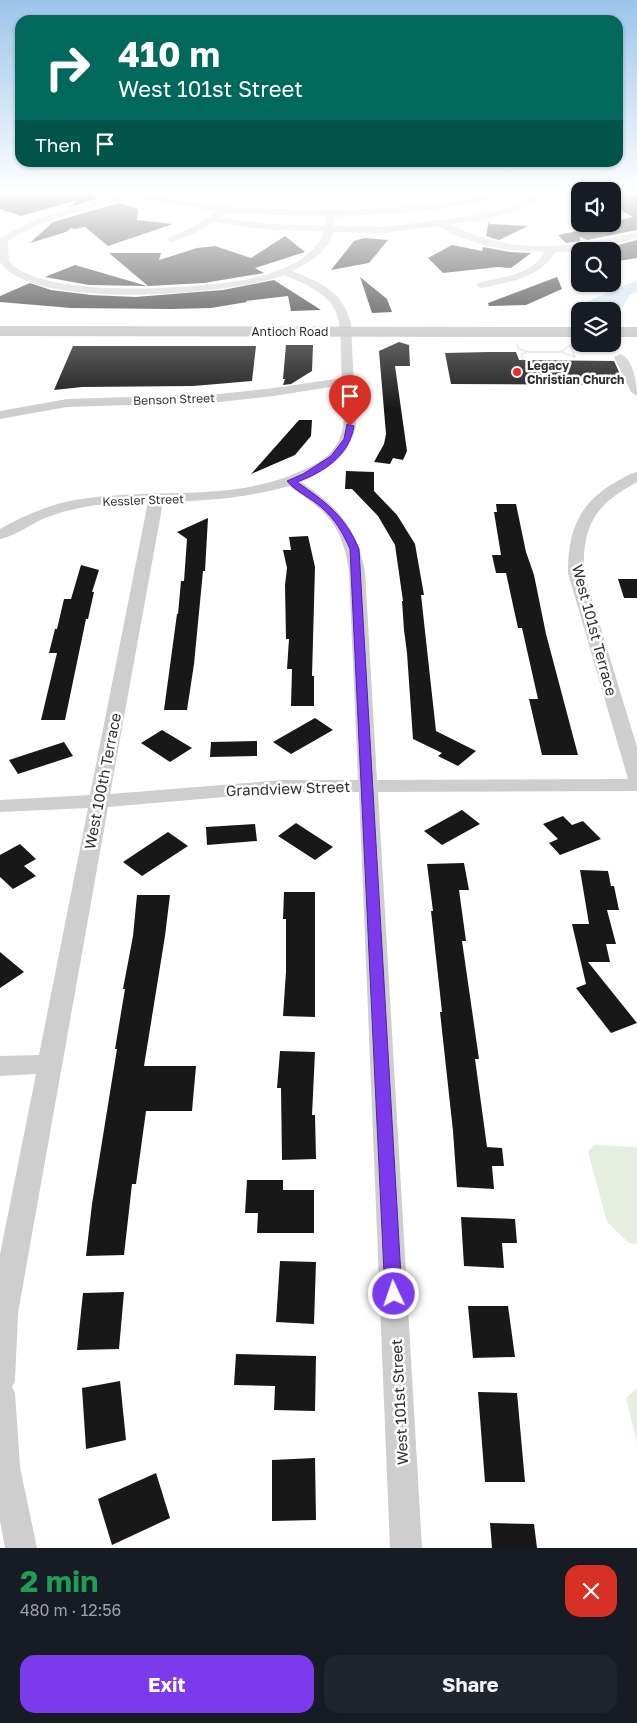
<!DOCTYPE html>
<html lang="en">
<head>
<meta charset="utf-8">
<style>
	body { margin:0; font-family:"Golos Text",sans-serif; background:#20242c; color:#f1f3f6; height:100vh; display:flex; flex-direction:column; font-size:19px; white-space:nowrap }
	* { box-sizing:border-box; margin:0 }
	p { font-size:16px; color:#9ea1a6 }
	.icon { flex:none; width:28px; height:28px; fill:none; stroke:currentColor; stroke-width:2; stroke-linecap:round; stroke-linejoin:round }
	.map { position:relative; height:1548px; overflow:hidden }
	.details { display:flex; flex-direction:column; background:#171b24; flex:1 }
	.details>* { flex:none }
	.hud { position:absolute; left:15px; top:15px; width:608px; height:152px; border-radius:15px; box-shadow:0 1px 4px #0004; background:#00695c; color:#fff; overflow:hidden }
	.fabs { position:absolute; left:571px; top:182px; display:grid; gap:10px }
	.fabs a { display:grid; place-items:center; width:50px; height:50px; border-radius:10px; background:#171b24; box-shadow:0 1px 4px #0004; font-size:25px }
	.pin { position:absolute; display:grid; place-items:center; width:42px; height:42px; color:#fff; margin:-51px -21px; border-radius:50% 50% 50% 0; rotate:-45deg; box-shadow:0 0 5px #0007 }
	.pin .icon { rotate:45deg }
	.me { position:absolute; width:55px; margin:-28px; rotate:357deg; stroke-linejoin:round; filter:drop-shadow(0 0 4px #0008) }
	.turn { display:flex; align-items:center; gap:18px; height:105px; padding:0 20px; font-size:22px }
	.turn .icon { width:65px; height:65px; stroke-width:2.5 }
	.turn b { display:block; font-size:35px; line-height:42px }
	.then { display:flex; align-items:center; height:48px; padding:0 20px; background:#0003; gap:10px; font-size:19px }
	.round { display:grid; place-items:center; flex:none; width:52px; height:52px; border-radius:15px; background:#20242c }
	.head { display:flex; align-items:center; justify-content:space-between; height:85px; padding:0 20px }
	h1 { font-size:30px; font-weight:700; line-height:38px; color:#1e9e55 }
	.primary-button { display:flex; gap:10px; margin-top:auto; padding:10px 20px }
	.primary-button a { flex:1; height:58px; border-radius:15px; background:#7c3aed; color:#fff; font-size:20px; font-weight:700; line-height:58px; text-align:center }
	.primary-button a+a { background:#20242c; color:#f1f3f6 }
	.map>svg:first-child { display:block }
	.green { fill:#e6efdf }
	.water { fill:#cadef0 }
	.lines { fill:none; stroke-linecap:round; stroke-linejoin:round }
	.stream { stroke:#cadef0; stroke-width:3 }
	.building { fill:#181818 }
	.path { stroke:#cecece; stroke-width:2; stroke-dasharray:1 1; stroke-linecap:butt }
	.minor { fill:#cecece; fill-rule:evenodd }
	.secondary { fill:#bbb; fill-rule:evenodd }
	.route { fill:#7c3aed; stroke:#51269a }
	.poi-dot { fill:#f2292a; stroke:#fff; stroke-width:2 }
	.labels { text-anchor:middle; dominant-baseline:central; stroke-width:5; stroke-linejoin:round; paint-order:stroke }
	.far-street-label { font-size:12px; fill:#313131; stroke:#fff }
	.far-poi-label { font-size:12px; font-weight:bold; fill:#313131; stroke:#fff; text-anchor:start }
	.street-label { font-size:15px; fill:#313131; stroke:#fff }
</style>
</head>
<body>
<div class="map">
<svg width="637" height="1548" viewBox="0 0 637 1548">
	<rect width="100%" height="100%" fill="#fff"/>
	<g class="green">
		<path d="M594,1145L637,1147V1244L629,1243L607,1222L588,1152Z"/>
		<path d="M637,1388V1443L626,1398Z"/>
	</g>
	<path class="water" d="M637,280V292L629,295L623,306C609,312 594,313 580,309L586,302Z"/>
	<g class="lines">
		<path class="stream" d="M577,323V317L580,315"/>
	</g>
	<g class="building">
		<path d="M0,192H90V196L100,198L70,207L77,200L21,216L0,209Z"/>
		<path d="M615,195L637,196V230L587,240L580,237V241L566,243L558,235L612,224V222L633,217L615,207Z"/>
		<path d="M119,203L138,209L137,220L173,224L108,246L85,227L75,229L71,228L66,232L30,243L53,222Z"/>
		<path d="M489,221L490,224L528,226L499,240L486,236Z"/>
		<path d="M285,236L305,252L255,268L264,273L204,283L148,286L109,253H161L159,260L197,248L215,246L251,258Z"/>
		<path d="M364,238L388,240L369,263L331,270L354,241Z"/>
		<path d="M637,240V258L612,262V251L603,249Z"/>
		<path d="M452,245L482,251L483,247L510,252L531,253L511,268L498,267L443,273L428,258Z"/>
		<path d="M75,265L147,286L89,285L45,277Z"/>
		<path d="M360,277L387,299L392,312L372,313Z"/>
		<path d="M557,277L562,289L526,305L489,306L488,303Z"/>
		<path d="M274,280L321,310L291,311L288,296L246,301L247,302L211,308L171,309L71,308L0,302V296L30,283L51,290L91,295L135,297L223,290Z"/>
		<path d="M399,342L409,345L410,366H395L407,451L403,460L393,458L390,464L374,462L384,444L386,434L379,351Z"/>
		<path d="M286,345H313L312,371L291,384L283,385L285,379H283Z"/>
		<path d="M73,346H256L252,381L193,386L82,387L54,390Z"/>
		<path d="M489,352H516L519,360L614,361L625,385L451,384L445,353Z"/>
		<path d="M299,420H312L311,436L295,455L251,474Z"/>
		<path d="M346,471L374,472V491L397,515L415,544L424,595H421L436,731L476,751L458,766L438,756L442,753L413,739L407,653L404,630L402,601H403L395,545L378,516L352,489H345Z"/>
		<path d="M496,504H516L526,552L534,575L546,634L578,755H542L529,699H538L522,628H518L506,573H496L492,555H501L494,512H497Z"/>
		<path d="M208,518L205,571H203L194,664L187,710H164L177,614H178L181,581H184L187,539L177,532Z"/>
		<path d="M308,536L315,567L312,676H314V706H291L292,669H287L289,639H286L285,585L287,568L283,550H291L289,537Z"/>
		<path d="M81,565L99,570L92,592H94L88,619H86L65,720H41L57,653H49L55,629H57L64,599H71Z"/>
		<path d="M618,579H637V598H624Z"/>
		<path d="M315,718L333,730L291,754L273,742Z"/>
		<path d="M162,730L192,748L170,762L141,743Z"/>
		<path d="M257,741V756L210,757L211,742Z"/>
		<path d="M64,742L73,756L18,774L9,760Z"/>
		<path d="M462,810L480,824L442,845L424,831Z"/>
		<path d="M563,816L572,825L583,821L601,839L560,855L549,843L558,839L543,824Z"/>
		<path d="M296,823L333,847L315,860L278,836Z"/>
		<path d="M255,824L257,841L207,845L206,827Z"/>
		<path d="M168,832L188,846L142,876L123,862Z"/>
		<path d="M20,844L36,859L24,866L36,876L13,889L0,877V855Z"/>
		<path d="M464,863L469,890H459L466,941H462L479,1059H475L487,1147L502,1148L504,1166H492L494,1189L457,1187L453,1131L440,1012H442L431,911H433L427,864Z"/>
		<path d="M580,870L608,871L611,886H614L619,910H607L616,944H606L610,962H588L637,1023L611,1033L576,988L586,984L572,924H589Z"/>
		<path d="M284,892H315V1017L283,1016L286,972V919H283Z"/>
		<path d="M137,895H170L165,936L144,1066H196L192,1111H146L136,1184H132L124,1255L86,1256L92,1204L117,1049H115L125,989H123L133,936Z"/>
		<path d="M0,952L24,972L0,988Z"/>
		<path d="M280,1051L315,1052L312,1115H315L316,1159L282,1160L281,1088H277Z"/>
		<path d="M247,1180H283V1190H314V1233H257L258,1213H245Z"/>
		<path d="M461,1217L515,1219L517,1243H502L504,1268L464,1266Z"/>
		<path d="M280,1261L316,1262L314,1324L276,1322Z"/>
		<path d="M124,1292L119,1349L77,1350L83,1293Z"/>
		<path d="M468,1306H508L515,1357L473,1358Z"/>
		<path d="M236,1354L316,1356L315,1411L274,1410L275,1386L234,1385Z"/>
		<path d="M120,1381L126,1440L86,1449L82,1388Z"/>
		<path d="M478,1392L517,1393L525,1482H485Z"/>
		<path d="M315,1458L316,1520L272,1521V1460Z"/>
		<path d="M156,1473L170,1518L112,1545L98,1499Z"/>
		<path d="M490,1523L534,1524L537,1548H492Z"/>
	</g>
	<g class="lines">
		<g class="path">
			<path d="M517,345L519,349L528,352"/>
			<path d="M570,345L575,357L561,352Z"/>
			<path d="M523,360L522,354L528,352H561"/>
		</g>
		<g class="minor">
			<path d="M130,192L228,207L331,211L418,206L502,192H515L498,199L418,212L335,217L334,226L384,227L471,216L513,206L539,192H549C528,214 479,221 450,224C509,256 575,248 637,232V238C610,246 583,252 555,252C539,279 509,282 481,288L476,285L477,283C501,277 531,276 545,252L510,250L484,245L457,236L438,226L384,233L333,232C328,252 310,262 292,271C321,283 344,291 351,325L356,426C349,457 328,469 301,482C338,507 356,526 365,571L377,780L628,779L568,573C568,535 576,508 609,486C618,481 627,474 637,472V482C595,505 582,525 584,573L637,747V791L378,792L422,1548H390L359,792H283L108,807L18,1313L15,1381L12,1387L15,1393L20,1467L37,1548H5L0,1521V1254L36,1074L0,1076V1056L39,1055L88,808L0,812V800L90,795L148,502C114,502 78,505 45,518C30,524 16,536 0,539V529C25,515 52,503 81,499C155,487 232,503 301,471C314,465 327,459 335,447C348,429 343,405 342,385L274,396L219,402L67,407L0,419V411L67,399L219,394L274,388L342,378C339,315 349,301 284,275C234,295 32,312 0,262V238C39,214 86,204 130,192ZM130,198L218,211L189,229L169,237L167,239L172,242L195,233L213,222L270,230L324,231C317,257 281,271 258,277C212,289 40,301 9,261L8,241C45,218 89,210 130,198ZM229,213L326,217L325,226L270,224L219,218ZM289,486C327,512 342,524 349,571L358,780H283L110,794L163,502C206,501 247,498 289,486Z"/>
			<path d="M620,354C633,357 637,384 637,396L631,392L614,357Z"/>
		</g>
		<g class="secondary">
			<path d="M0,326L580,327V337L0,336Z"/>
			<rect x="612" y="327" width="25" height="10"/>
		</g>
	</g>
	<linearGradient id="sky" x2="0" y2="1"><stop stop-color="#9cc5eb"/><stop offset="0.47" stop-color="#fff"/><stop offset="1" stop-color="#fff" stop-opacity="0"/></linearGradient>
	<rect width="637" height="409" fill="url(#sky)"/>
	<path class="route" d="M347,424L354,426C349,456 324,472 297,482C326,502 345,516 359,549L402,1294L399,1299L394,1302L388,1299L385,1294L350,549C343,533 335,519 321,507C311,498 296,492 287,481L303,474L331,456L344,439Z"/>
	<circle class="poi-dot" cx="517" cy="372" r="5"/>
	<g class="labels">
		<g class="far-street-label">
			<text x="290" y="331">Antioch Road</text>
			<text transform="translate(174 399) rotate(-2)">Benson Street</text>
			<text transform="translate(143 500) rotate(-2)">Kessler Street</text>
		</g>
		<g class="far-poi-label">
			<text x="527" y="365">Legacy<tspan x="527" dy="14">Christian Church</tspan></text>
		</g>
		<g class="street-label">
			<text transform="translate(595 630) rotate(75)">West 101st Terrace</text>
			<text transform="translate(102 781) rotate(-79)">West 100th Terrace</text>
			<text transform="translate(288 788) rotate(-2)">Grandview Street</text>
			<text transform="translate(399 1402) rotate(-93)">West 101st Street</text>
		</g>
	</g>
</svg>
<div class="fabs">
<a><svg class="icon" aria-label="sound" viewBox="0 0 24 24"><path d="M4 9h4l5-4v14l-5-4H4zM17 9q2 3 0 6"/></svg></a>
<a><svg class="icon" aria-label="search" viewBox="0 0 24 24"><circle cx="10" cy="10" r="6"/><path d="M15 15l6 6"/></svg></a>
<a><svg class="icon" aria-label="layers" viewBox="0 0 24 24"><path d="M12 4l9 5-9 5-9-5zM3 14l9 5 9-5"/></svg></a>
</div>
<div class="pin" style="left:350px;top:426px;background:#d93025"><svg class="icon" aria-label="arrive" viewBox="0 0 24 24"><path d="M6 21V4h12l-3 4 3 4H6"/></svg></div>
<svg class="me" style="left:394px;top:1294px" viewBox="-20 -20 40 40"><circle r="17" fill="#7c3aed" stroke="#fff" stroke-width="3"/><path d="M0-11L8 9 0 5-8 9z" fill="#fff"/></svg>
<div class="hud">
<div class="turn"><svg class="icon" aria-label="right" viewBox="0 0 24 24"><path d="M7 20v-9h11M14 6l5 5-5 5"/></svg><div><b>410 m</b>West 101st Street</div></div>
<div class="then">Then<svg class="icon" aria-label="arrive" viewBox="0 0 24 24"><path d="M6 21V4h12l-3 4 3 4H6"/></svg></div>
</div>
</div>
<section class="details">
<div class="head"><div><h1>2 min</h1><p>480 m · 12:56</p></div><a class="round" style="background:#d93025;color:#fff"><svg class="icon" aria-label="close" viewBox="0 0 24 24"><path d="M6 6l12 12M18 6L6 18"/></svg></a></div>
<div class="primary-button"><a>Exit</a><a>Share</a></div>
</section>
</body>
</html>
